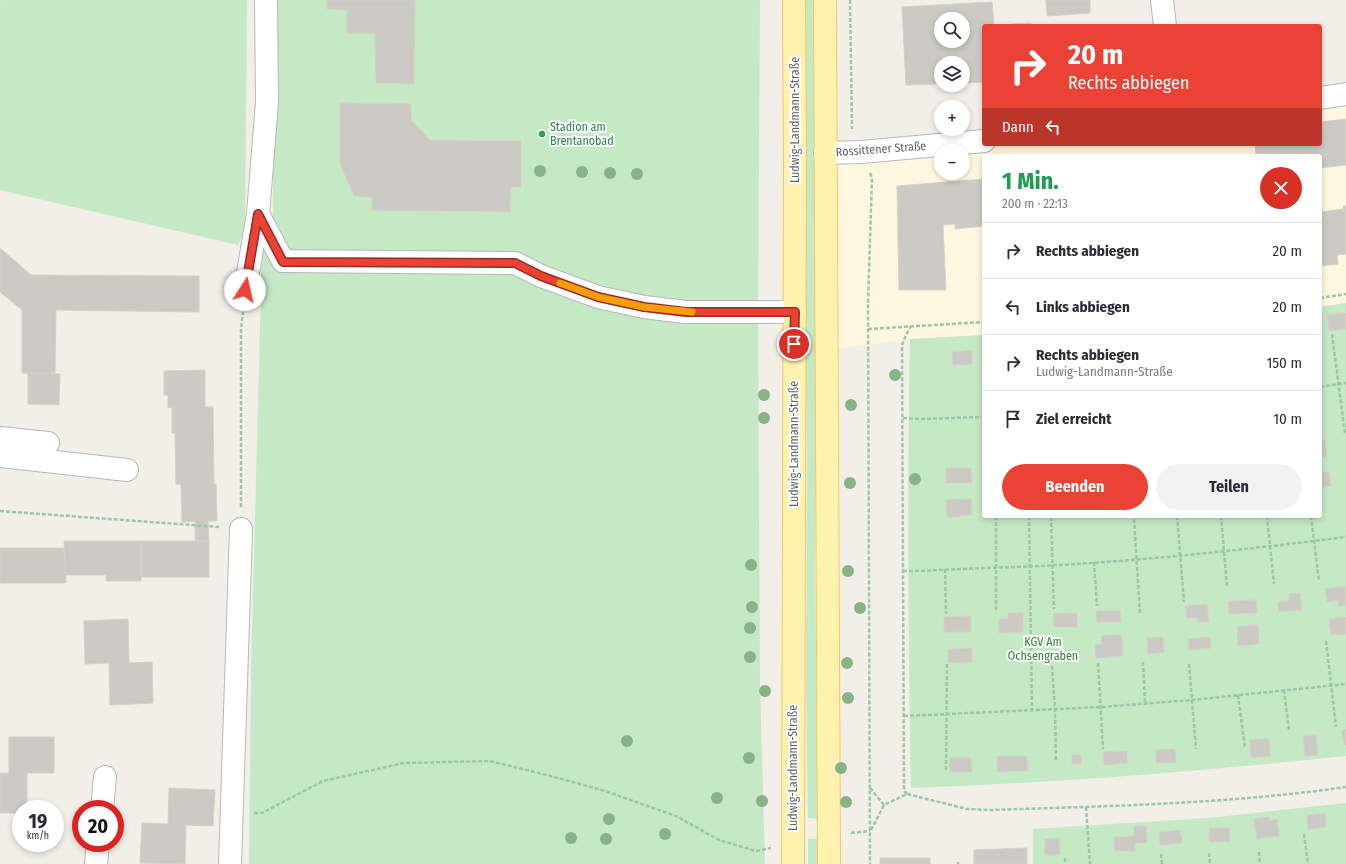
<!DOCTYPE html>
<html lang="de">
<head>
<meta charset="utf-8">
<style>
	body { margin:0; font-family:"Fira Sans Condensed",sans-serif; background:#f2f2f3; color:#2b2b33; height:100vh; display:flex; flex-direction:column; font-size:15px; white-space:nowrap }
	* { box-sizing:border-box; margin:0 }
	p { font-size:13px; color:#7c7c81 }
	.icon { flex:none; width:22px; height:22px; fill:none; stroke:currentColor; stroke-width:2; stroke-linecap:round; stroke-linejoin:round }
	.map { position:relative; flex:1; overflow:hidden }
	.drawer { position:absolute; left:982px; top:154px; width:340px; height:364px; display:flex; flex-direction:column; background:#fff; border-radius:4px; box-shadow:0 2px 6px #0003 }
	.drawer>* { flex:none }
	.top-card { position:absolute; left:982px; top:24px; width:340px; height:122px; border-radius:4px; box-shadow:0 2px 6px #0003; background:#ea4335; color:#fff; overflow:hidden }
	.buttons { position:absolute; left:934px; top:12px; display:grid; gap:8px }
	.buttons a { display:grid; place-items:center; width:36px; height:36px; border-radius:50%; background:#fff; box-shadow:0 2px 6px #0003; font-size:20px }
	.speed { position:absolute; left:12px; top:800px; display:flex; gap:8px; font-size:20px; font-weight:700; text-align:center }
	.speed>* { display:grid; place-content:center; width:52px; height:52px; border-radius:50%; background:#fff; box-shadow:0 2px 6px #0003; line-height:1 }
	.speed small { font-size:10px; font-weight:400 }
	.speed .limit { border:6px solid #d22; background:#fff; color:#111 }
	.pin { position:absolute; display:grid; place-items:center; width:34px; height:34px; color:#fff; margin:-17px; border:2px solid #fff; border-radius:50%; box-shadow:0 1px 4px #0007 }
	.me { position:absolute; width:44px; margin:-22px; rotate:10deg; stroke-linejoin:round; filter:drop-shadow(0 0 3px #0008) }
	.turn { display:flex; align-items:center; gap:14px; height:84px; padding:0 20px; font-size:18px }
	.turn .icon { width:52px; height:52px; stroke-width:2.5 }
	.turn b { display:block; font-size:28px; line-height:34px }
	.then { display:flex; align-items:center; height:38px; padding:0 20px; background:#0003; gap:8px; font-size:15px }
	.round { display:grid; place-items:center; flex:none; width:42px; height:42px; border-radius:21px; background:#f2f2f3 }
	.summary { display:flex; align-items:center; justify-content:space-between; height:68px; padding:0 20px }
	h1 { font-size:24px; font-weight:700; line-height:30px; color:#1e9e55 }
	.button { display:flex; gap:8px; margin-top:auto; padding:8px 20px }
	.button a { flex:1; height:46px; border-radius:24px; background:#ea4335; color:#fff; font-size:16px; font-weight:700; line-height:46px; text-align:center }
	.button a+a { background:#f2f2f3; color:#2b2b33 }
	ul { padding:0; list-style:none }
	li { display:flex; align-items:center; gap:12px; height:56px; padding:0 20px; border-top:1px solid #e1e1e2 }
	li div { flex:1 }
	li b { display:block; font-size:15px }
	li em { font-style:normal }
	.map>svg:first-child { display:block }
	.commercial { fill:#fef7e0; fill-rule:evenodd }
	.green { fill:#c5e8c5 }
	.building { fill:#cccac5; stroke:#d6d1c6; fill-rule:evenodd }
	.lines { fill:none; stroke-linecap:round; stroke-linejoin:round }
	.minor-casing { stroke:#b5b8bc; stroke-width:24 }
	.major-casing { stroke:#f2c960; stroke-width:24 }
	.path { stroke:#9cc7a9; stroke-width:2.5; stroke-dasharray:4 2; stroke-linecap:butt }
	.minor { stroke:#fff; stroke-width:22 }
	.major { stroke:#fff2af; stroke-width:22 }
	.tree { fill:#89b387 }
	.route-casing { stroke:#982c22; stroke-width:10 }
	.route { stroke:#ea4335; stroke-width:7 }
	.slow { stroke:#f59e0b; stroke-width:7 }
	.leisure-dot { fill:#2e9e5b; stroke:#fff; stroke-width:1.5 }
	.labels { text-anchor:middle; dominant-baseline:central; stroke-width:4; stroke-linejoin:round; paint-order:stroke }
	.street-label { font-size:12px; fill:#5f6368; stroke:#fff }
	.leisure-label { font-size:12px; fill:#27864d; stroke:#fff; text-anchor:start }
	.park-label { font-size:12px; fill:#348238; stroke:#fff }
</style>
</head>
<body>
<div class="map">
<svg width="1346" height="864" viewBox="0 0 1346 864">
	<rect width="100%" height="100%" fill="#f1efe8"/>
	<path class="commercial" d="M1346,94V303L1320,307V156H984V335L910,339L826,350L825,153L984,144H1320V98ZM941,151H963V173H941Z"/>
	<g class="green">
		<path d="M1,0H247L245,231L238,245L0,190V1Z"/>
		<path d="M272,0H760L758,312L760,686L765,864H249L251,671L262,250L283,235L273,217Z"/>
		<path d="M805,0H814V234L816,343L815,566L818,819L808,818L806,687L807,455L805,302Z"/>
		<path d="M1346,303V756C1201,771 1056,783 911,788C908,638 907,489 910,339L984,335V516H1320V307Z"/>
		<path d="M1346,803V864H1033V829L1209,818Z"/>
		<rect x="808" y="839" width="9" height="25"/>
	</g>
	<g class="building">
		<path d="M327,0H415L414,84L376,83L375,33H347V10L327,9Z"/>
		<path d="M1046,0H1090V13L1047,16Z"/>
		<path d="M992,2L994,26H984V82L963,83V63H941V84L906,85L902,7ZM941,19H963V41H941Z"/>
		<path d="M1031,23V26H1010V24Z"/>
		<path d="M340,103L411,104V120L430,140L521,141V187H511L510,212L372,210V197L354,196L340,164Z"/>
		<path d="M1346,119V165L1320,168V156H1256L1255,144H1320V122Z"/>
		<path d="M984,179V226L955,229V224L943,225L946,290H899L897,186Z"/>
		<path d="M1343,206H1346V254L1337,255L1338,264L1320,266V212L1344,209Z"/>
		<path d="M0,248L31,275L199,276V312L56,310L55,374L22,373V310L0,292Z"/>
		<path d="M1346,313V329L1329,331L1327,315Z"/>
		<path d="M972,350V364L953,365L952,352Z"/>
		<path d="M205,370V407H213L214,484H216L217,521H208L209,541H195V521L182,522L181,484H176L175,433H172V407L168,408V395H164V371Z"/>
		<path d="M28,373L60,374L59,405L28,404Z"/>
		<path d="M1325,440L1327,457H1320V441Z"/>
		<path d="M946,468H971L972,483H946Z"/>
		<path d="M1329,472L1331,486L1320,488V473Z"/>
		<path d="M971,499L972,515L947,517L946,500Z"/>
		<path d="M64,541H141V581H106V575H66Z"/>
		<rect x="141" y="541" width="68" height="36"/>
		<path d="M0,548H64L66,583H0Z"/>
		<path d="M1345,586L1346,605L1339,606L1338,600L1327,602L1325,589Z"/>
		<path d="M1300,593L1302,610L1279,612L1278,602L1289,601V594Z"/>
		<path d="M1256,600L1257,613L1229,614L1228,601Z"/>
		<path d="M1207,604L1209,622H1198V618H1187L1186,606Z"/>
		<path d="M1096,611H1120L1121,622H1097Z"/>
		<path d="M1008,613H1023V632L999,633V619H1008Z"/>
		<path d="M1077,613V627H1054L1053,614Z"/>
		<path d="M971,616V632H944V617Z"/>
		<path d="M1346,617V634L1331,635L1329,619Z"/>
		<path d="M128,619L129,663L152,662L153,703L110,705L109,663L85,664L84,621Z"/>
		<path d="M1258,625L1259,644L1238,646L1237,627Z"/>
		<path d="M1121,635L1123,656L1096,658L1095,645L1102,644L1101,636Z"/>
		<path d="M1163,637L1164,652L1148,654L1147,638Z"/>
		<path d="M1210,637L1211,648L1189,650L1188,639Z"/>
		<path d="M972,648V662L948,663V649Z"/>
		<path d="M1346,729V744L1344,745L1342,730Z"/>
		<path d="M1316,735L1318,755L1305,756L1303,736Z"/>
		<path d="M9,737H54V773H27V809H21V813H0V773H9Z"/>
		<path d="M1269,739L1270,756L1251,757L1250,740Z"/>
		<path d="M1175,749L1176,762L1156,763V750Z"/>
		<path d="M1127,751V763L1104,765L1103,752Z"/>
		<rect x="1072" y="755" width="9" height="9"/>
		<path d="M997,756H1027L1028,771L997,772Z"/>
		<path d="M949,758H971L972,772H950Z"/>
		<path d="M169,788L215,790L213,826L186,825L185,864L140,863L142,823L168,824Z"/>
		<path d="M1325,813L1326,827L1308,829L1307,815Z"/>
		<path d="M1269,817V821L1277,819L1279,836L1257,839L1254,819Z"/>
		<path d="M1134,826H1146L1147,843H1135V851H1115L1114,837L1134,836Z"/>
		<path d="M1209,828H1229L1230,842H1209Z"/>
		<path d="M1180,830L1182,843L1160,845L1159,832Z"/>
		<path d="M1059,838L1060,855H1045V839Z"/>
		<path d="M1027,848V864H974V850Z"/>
		<rect x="880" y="858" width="50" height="6"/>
	</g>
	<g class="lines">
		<g class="minor-casing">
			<g id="minor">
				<path d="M1162,0L1165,26"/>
				<path d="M1320,98L1346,94"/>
				<path d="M825,153L861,152L984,141"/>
				<path d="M258,214L283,261L515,263L541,276L598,297L644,307L686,312H795"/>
				<path d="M245,290L258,214L267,102L266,0"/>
				<path d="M0,438L48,443"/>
				<path d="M0,456L127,470"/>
				<path d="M102,809L105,777"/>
				<path d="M96,864L98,843"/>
				<path d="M230,864L241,529"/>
			</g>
		</g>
		<g class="major-casing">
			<g id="major">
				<path d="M825,0L829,864"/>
				<path d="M793,864L795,166L794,0"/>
			</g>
		</g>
		<g class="path">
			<path d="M850,0L852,129"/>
			<path d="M870,173L872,178L868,303L870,864"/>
			<path d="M1320,298L1346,294"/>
			<path d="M868,329L984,322"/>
			<path d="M1332,334L1345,434"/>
			<path d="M1320,387L1346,383"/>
			<path d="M903,418L919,419L984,417"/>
			<path d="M241,507V329L243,312"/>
			<path d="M0,511L219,527"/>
			<path d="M996,516V612"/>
			<path d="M1029,516L1032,711"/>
			<path d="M1177,516L1184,602"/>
			<path d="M1221,516L1227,587"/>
			<path d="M1267,516L1274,584"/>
			<path d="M1311,516L1319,581"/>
			<path d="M1051,517L1054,609"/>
			<path d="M1134,519L1140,614"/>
			<path d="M1094,562L1097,606"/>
			<path d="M945,569L946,614"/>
			<path d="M903,571C930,571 958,569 985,568C1106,565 1226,552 1346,537"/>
			<path d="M1326,641L1336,727"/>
			<path d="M1143,662L1145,703"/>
			<path d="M1098,663L1103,749"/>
			<path d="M1189,664L1196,749"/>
			<path d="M1052,666L1055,710L1056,760"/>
			<path d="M1284,690L1289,731"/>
			<path d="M1238,695L1245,748"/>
			<path d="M904,716L1101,707L1192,700L1346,684"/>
			<path d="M946,770L947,663"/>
			<path d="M870,788L884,805"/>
			<path d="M907,794L904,791L902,345L906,335L911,326"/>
			<path d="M1086,807L1090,864"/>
			<path d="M254,813H262L323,781L404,763L490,761L547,775L602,790L676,816L719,840L756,851L771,848"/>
			<path d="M871,830L884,805L907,794L967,809L990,810C1109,806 1228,804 1346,787"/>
			<path d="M851,833L870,831"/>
			<path d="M1304,834L1308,864"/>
			<path d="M1259,852L1260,864"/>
			<path d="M1209,853L1210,864"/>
			<path d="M1161,854L1162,864"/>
			<path d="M1065,858V864"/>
			<path d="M958,862V864"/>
		</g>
		<use href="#minor" class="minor"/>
		<use href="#major" class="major"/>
	</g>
	<g class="tree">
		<circle cx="540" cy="171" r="6"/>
		<circle cx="582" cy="172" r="6"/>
		<circle cx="610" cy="173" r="6"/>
		<circle cx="637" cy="174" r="6"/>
		<circle cx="895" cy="375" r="6"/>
		<circle cx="764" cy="395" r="6"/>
		<circle cx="851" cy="405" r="6"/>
		<circle cx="764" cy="418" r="6"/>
		<circle cx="915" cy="479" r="6"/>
		<circle cx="850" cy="483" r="6"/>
		<circle cx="751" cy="565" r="6"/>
		<circle cx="848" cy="571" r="6"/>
		<circle cx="752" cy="607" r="6"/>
		<circle cx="860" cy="608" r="6"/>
		<circle cx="750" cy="628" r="6"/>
		<circle cx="750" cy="657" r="6"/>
		<circle cx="847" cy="663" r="6"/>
		<circle cx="765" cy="691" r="6"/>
		<circle cx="848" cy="698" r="6"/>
		<circle cx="627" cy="741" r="6"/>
		<circle cx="749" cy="758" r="6"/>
		<circle cx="841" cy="768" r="6"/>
		<circle cx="717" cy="798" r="6"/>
		<circle cx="762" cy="801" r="6"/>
		<circle cx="846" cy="802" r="6"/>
		<circle cx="609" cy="819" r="6"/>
		<circle cx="665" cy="834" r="6"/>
		<circle cx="571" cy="838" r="6"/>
		<circle cx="606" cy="839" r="6"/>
	</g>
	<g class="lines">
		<g class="route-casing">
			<path id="route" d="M245,290L258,214L283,262L515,263L541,276L598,297L644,307L686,312H795L794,344"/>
		</g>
		<use href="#route" class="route"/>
		<path class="slow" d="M560,283L598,297L644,307L692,312"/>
	</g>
	<circle class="leisure-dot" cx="542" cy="134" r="4"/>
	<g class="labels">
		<g class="street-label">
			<text transform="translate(795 120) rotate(-90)">Ludwig-Landmann-Straße</text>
			<text transform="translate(881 149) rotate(-4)">Rossittener Straße</text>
			<text transform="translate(794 444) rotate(-90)">Ludwig-Landmann-Straße</text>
			<text transform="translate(793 768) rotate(-90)">Ludwig-Landmann-Straße</text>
		</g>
		<g class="leisure-label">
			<text x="550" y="127">Stadion am<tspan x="550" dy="14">Brentanobad</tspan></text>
		</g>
		<g class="park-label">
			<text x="1043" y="642">KGV Am<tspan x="1043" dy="14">Ochsengraben</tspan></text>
		</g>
	</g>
</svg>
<div class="buttons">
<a><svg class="icon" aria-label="search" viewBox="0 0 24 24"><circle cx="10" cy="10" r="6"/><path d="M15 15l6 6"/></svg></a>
<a><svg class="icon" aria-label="layers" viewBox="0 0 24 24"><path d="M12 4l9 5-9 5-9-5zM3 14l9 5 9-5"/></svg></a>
<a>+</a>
<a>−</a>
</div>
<div class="speed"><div>19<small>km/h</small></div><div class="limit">20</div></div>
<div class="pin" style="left:794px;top:344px;background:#d93025"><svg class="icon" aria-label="arrive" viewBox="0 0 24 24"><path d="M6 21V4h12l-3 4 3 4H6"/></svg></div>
<svg class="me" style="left:245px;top:290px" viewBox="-20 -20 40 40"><circle r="19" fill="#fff"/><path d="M0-13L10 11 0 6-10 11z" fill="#ea4335"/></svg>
<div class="top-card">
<div class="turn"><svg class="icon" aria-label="right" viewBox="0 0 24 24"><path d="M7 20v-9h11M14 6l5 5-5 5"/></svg><div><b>20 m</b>Rechts abbiegen</div></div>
<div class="then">Dann<svg class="icon" aria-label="left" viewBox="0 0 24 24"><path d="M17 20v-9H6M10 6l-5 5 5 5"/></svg></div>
</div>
<section class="drawer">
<div class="summary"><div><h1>1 Min.</h1><p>200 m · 22:13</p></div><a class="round" style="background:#d93025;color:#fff"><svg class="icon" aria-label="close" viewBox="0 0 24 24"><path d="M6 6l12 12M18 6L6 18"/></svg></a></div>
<ul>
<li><svg class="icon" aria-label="right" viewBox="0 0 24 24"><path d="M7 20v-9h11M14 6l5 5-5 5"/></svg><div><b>Rechts abbiegen</b></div><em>20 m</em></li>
<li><svg class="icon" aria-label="left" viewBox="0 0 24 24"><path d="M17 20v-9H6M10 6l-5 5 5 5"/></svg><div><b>Links abbiegen</b></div><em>20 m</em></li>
<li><svg class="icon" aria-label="right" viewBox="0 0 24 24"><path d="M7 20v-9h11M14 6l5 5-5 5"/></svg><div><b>Rechts abbiegen</b><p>Ludwig-Landmann-Straße</p></div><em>150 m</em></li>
<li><svg class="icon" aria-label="arrive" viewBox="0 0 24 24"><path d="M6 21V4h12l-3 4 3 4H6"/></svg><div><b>Ziel erreicht</b></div><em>10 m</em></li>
</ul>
<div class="button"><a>Beenden</a><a>Teilen</a></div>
</section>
</div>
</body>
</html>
